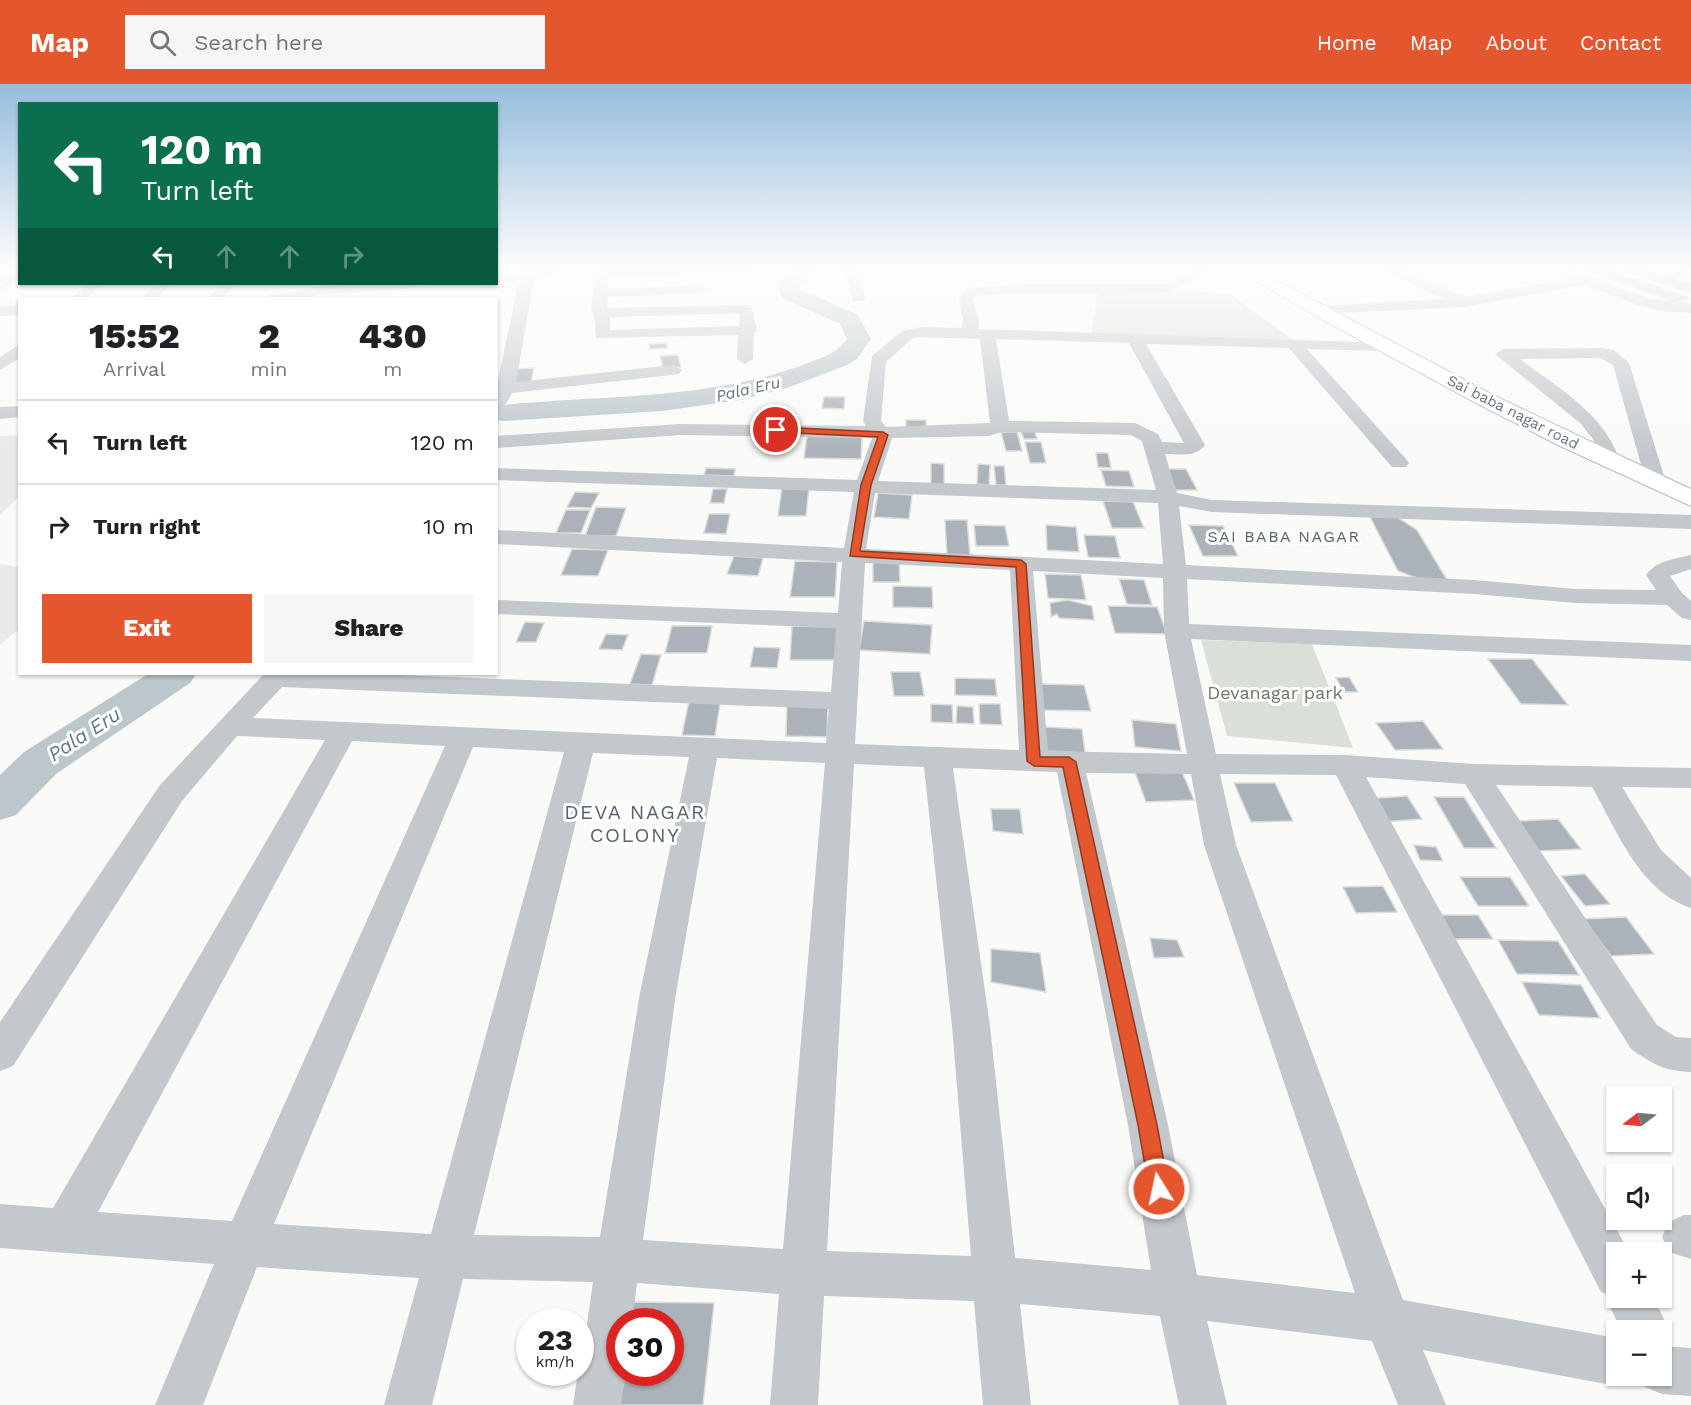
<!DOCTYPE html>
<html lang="en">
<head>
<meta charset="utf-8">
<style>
	body { margin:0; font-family:"Work Sans",sans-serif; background:#f6f6f6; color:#202124; height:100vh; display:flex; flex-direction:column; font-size:22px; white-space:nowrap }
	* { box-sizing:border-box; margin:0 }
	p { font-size:20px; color:#757577 }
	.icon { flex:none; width:33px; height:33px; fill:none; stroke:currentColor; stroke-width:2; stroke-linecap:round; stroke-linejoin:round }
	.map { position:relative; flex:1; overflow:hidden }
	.details { position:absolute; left:18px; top:213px; width:480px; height:378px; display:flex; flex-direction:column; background:#fff; border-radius:0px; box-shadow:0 2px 4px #0004 }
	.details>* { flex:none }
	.guide { position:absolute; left:18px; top:18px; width:480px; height:183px; border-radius:0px; box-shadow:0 2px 4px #0004; background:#0b6e4f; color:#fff; overflow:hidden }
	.needle { width:39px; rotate:254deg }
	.controls { position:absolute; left:1606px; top:1002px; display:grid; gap:12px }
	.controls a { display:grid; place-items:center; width:66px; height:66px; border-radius:0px; background:#fff; box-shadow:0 2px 4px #0004; font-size:30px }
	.speed { position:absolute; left:516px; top:1224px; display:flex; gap:12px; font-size:30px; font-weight:700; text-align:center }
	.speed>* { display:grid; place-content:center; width:78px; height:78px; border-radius:50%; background:#fff; box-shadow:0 2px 4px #0004; line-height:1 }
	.speed small { font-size:15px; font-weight:400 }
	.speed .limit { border:9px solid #d22; background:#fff; color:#111 }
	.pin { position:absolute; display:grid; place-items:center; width:51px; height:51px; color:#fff; margin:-26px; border:3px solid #fff; border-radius:50%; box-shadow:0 2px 6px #0007 }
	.me { position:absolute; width:66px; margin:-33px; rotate:350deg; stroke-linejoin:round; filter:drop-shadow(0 0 4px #0008) }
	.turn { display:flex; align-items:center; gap:21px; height:126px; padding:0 24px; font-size:27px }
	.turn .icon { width:78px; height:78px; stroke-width:2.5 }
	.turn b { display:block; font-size:42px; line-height:51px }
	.lanes { display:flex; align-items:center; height:57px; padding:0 24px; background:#0003; justify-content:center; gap:30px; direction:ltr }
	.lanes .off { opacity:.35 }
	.eta { display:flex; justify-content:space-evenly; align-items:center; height:102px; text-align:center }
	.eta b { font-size:36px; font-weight:800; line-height:42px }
	.action { display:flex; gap:12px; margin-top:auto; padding:12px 24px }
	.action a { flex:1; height:69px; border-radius:0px; background:#e4572e; color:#fff; font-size:24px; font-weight:800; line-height:69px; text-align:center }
	.action a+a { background:#f6f6f6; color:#202124 }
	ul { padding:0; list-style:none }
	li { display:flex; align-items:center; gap:18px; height:84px; padding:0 24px; border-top:2px solid #e0e0e0 }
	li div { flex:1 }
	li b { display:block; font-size:22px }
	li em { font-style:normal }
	header { display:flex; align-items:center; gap:36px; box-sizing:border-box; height:84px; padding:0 30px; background:#e4572e; color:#fff }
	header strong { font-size:28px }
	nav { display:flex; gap:33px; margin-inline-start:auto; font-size:21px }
	.search { width:420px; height:54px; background:#f6f6f6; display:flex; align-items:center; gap:15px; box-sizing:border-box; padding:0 21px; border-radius:0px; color:#757577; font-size:22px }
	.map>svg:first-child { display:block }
	.built { fill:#e8e9e9 }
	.green { fill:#dadfd7 }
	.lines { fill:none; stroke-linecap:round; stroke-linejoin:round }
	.river { fill:#bbc7cb; fill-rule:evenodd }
	.building { fill:#aab3b9; stroke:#dcdcda; stroke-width:1.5 }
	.major-casing { stroke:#b5babe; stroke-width:2 }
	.minor { fill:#c3c8cc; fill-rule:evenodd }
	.major { fill:#fff; fill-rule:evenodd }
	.route { fill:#e4572e; stroke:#94391e; stroke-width:1.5 }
	.labels { text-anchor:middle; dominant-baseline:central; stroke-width:6; stroke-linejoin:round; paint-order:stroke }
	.far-street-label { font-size:15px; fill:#657683; stroke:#fff }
	.far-water-label { font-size:16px; font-style:italic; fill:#60757c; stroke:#fff }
	.far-neighbourhood-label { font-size:16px; letter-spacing:1.5px; fill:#57646e; stroke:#fff }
	.park-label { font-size:18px; fill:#687a64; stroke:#fff }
	.water-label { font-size:20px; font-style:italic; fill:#60757c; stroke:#fff }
	.neighbourhood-label { font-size:20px; letter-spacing:1.5px; fill:#57646e; stroke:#fff }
</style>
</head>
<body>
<header>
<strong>Map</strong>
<div class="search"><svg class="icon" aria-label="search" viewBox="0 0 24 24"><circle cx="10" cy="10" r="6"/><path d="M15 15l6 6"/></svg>Search here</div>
<nav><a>Home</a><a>Map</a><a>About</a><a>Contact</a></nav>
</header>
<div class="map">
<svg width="1691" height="1321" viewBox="0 0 1691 1321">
	<rect width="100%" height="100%" fill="#fafaf8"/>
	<g class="built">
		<path d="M19,351V413L0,431V352Z"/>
		<path d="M0,480L19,483L20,544L0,561Z"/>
	</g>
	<g class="green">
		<path d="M1099,200L1230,210L1293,256L1091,253Z"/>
		<path d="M1201,556L1312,560L1353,664L1227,652Z"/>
	</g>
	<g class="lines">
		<g class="river">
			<path d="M793,184H815L799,201L800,205L858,231L871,255L858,274L847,281L787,304L740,316L662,327L504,337L496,336V322L504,321C603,311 705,316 800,282C817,275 836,271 847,255L840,240L782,214L777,200Z"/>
			<path d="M148,590H196L190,599L56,690L16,731L0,736V691L24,668Z"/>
		</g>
	</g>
	<g class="building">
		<path d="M1604,184L1638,196L1645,194L1615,184H1639L1661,191L1687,187L1677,184H1691V193L1676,194L1691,199V209L1651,196L1642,197L1682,211L1674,212H1685L1691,215L1675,218L1665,215L1673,214H1663L1584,186Z"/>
		<path d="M667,259V264L650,265L649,260Z"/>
		<path d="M678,271L681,283L663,284L660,272Z"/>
		<path d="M534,284L531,300L511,301L513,285Z"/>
		<path d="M824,313H845L844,325L822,324Z"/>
		<path d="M906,336H926V346L906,345Z"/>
		<path d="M1034,344L1037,355H1024L1020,345Z"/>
		<path d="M1001,348H1017L1022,367H1006Z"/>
		<path d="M807,352L862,353L861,375L804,374Z"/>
		<path d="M1025,358H1041L1046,379H1030Z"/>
		<path d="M1096,369H1108L1111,384L1098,383Z"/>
		<path d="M931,379L944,380V402L931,401Z"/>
		<path d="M978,380L990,381L989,401L977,400Z"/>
		<path d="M994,382H1004L1006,401H996Z"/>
		<path d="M706,384L735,385L734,392L704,391Z"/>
		<path d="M1166,385H1186L1197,406H1176Z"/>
		<path d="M1101,386L1129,387L1134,403L1106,402Z"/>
		<path d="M782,403H809L806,432H778Z"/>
		<path d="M713,405H727L724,419H710Z"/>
		<path d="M575,408L599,409L591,424L567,423Z"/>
		<path d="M878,409L912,411L909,435L874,433Z"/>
		<path d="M1103,417L1133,418L1144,444H1112Z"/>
		<path d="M596,423L626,424L616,452H585Z"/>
		<path d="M566,426H590L581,449H556Z"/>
		<path d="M709,430H730L726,450L704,449Z"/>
		<path d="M1370,433H1397L1417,446L1447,496L1417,494L1398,487Z"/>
		<path d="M945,436H967L970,472H947Z"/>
		<path d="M974,441L1005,442L1009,462H976Z"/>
		<path d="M1046,441L1076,443L1079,468L1047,466Z"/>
		<path d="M1189,441L1223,442L1238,472H1203Z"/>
		<path d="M1084,451L1115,452L1120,474L1088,473Z"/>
		<path d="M572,465L608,466L598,492L561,491Z"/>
		<path d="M734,472L763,474L758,492L727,490Z"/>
		<path d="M873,475H899L900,498H873Z"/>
		<path d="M795,477L837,478L835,513H790Z"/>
		<path d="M1045,490L1081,491L1086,516L1048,514Z"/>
		<path d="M1119,495L1144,496L1152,521L1127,520Z"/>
		<path d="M893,502L932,503L933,524L893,523Z"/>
		<path d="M1068,516L1092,522L1094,536L1059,534L1057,530L1051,533L1050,519Z"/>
		<path d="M1108,522L1157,523L1167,550L1115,549Z"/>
		<path d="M864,537L932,541L930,570L859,566Z"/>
		<path d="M525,538L544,539L536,558H516Z"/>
		<path d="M672,542H712L707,569H665Z"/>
		<path d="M792,542L837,543L836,576H790Z"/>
		<path d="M606,550L628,551L622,566L599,565Z"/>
		<path d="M754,563L780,564L777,584L750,583Z"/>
		<path d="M641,570L661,571L652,601L630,600Z"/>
		<path d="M1488,575H1532L1568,621L1521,620Z"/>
		<path d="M891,588H920L924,612H894Z"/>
		<path d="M1349,593L1358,608H1344L1336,594Z"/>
		<path d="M955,594L995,595L997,612L955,611Z"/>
		<path d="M1037,600L1084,601L1091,627L1042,626Z"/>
		<path d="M690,612L721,613L715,652L682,651Z"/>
		<path d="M787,619H828L827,653L786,652Z"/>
		<path d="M931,620L952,621L953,639L931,638Z"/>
		<path d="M979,620H1000L1002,641L980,640Z"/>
		<path d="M957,622L973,623L974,640L956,639Z"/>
		<path d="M1132,636L1176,640L1181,667L1135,663Z"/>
		<path d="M1423,637L1443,665L1395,666L1376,639Z"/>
		<path d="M1045,643L1082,645L1085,669L1046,667Z"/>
		<path d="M1179,681L1194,716L1146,718L1133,683Z"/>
		<path d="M1234,699H1275L1293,737L1251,738Z"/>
		<path d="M1407,712L1422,735L1380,738L1366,715Z"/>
		<path d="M1434,713H1464L1496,764H1464Z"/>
		<path d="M991,725H1020L1023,750L993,747Z"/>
		<path d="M1558,735L1581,765L1538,767L1517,737Z"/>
		<path d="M1414,761L1436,763L1443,777L1420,776Z"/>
		<path d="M1585,790L1610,820L1585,822L1561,792Z"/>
		<path d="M1460,793H1510L1529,822H1478Z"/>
		<path d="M1383,802L1397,828L1356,829L1343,803Z"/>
		<path d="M1438,831H1478L1493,855H1452Z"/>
		<path d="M1626,833L1654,870L1611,872L1583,835Z"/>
		<path d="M1150,854L1177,856L1184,873L1154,874Z"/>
		<path d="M1498,856L1558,857L1579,891L1517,890Z"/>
		<path d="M991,865L1040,869L1046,908L991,898Z"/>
		<path d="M1522,898L1581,901L1600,934L1539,931Z"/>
		<path d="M632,1218L714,1219L703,1321H616L621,1288H670V1238H629Z"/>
	</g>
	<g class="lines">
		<g class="major-casing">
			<path id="major" d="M1234,184H1253L1493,311L1684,402L1691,405V422L1560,362L1478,320L1316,232Z"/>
		</g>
		<g class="minor">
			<path d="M20,184V195L0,206V195Z"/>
			<path d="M544,184H567L565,187L534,195L516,298L673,281L682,286L679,290L512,309L502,326L496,327V305L519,197L496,198V190Z"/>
			<path d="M596,184H754L747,188L609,193L608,205L702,201L709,205L702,209L608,213L607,224L751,221L757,246L754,249L753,275L745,280L737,275L738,251L596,254L594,230L591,226ZM740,229L739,242L610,246V233Z"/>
			<path d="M835,184H858L865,214L863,217H853L846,189Z"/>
			<path d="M1196,184H1213L1170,208L976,211L973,217L979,235L978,245L1389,259L1391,262L1383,267L1307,265L1406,375L1409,379L1406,383H1392L1289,264L1146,260L1205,361C1195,374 1179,370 1165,370L1177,409L1212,416L1691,431V445L1212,428L1179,422L1186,481L1474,496L1576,505L1656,506L1646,491C1657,476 1674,475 1691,471V485L1670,492L1682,509L1691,517V536L1682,534L1667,521L1576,519L1474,510L1187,495L1189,540L1691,561V577L1191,555L1216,670L1345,671L1474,680L1691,684V704L1622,703L1661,766L1691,794V824C1639,807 1617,746 1592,703L1496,701L1657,941L1676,953L1691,954V988C1663,987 1653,980 1631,965L1465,700L1366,693L1629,1168H1617V1214H1654L1669,1246L1662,1262L1691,1264V1312L1662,1310L1645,1303L1640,1292H1662V1246H1621L1606,1214L1608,1211L1601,1208L1336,691L1220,690L1236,761L1403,1216L1617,1254V1292H1635L1634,1295L1617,1302L1423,1266L1446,1321H1398L1372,1257L1207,1237L1227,1321H1179L1160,1232L1020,1220L1031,1321H983L974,1217L824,1212L818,1321H770L779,1210L637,1199L632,1238H620V1288H626L621,1321H573L578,1288H580L593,1198L463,1195L432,1321H384L419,1194L257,1183L203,1321H155L214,1180L0,1164V1120L53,1124L325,656L237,652L182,717L13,982L0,987V938L160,701L264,590H373L831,608L836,544L496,530V516L838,529L842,478L496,460V446L844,464L854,408L496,396V384L857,396L872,354L680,351L496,364V352L680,340L866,342L863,337L872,272L902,247L922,243L962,244L963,235L959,217L966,204L1031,200H1167ZM922,253L980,255L990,339L886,343L881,337L886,278L913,254ZM996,255L1129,259L1184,359L1162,358L1158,350L1135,339L1009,337ZM1002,348L1131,351L1142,357L1156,406L878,397L892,354L989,352ZM875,409L1158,419L1163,480L866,465ZM865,479L1010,486L1019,666L855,660ZM1033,487L1163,494L1164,547L1187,670L1048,667ZM282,603L829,625L826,659L253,634ZM352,657L445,662L232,1137L98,1128ZM473,663L564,668L431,1150L274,1140ZM593,669L689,673L640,909L600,1153L474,1151ZM717,674L825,679L783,1165L643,1156L676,909ZM854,680L924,683L952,942L971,1172L827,1167ZM953,684L1057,688L1128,1041L1151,1186L1015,1174L990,942ZM1086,689L1191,690L1204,761L1355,1209L1197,1191L1168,1041Z"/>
			<path d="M1378,184H1396L1466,213L1569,195L1563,190L1570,186L1650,215L1691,219V229L1662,227L1641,222L1584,201L1465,223L1316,230L1313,227L1321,222L1444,215Z"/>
			<path d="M88,200H103L87,214H72Z"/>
			<path d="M156,200H168L169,202L157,214H142Z"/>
			<path d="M221,200H235L224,214H209Z"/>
			<path d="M358,200H422L415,204L317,211L314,214H267L269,211L305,207L312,203Z"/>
			<path d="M20,221V231L0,232V222Z"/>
			<path d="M20,260V274L0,286V273Z"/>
			<path d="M1600,264L1614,266L1629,279L1665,395L1662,399H1648L1645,395L1613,281L1600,274L1520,275C1558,304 1602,328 1619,374L1616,378H1602L1593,355L1580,339L1495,270L1503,265Z"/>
			<path d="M20,322V333L0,335V323Z"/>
			<path d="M1684,1131H1691V1175L1669,1168L1662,1153L1669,1138Z"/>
		</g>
		<use href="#major" class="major"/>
	</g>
	<linearGradient id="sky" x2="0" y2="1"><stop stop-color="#96bcdc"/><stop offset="0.5" stop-color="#fdfdfc"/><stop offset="1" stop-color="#fdfdfc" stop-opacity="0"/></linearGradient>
	<rect width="1691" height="369" fill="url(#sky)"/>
	<path class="route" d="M776,343L883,348L888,351L871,401L860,467L1021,476L1026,480L1040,673H1069L1076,678L1157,1041L1169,1105L1166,1112L1159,1115L1152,1112L1149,1105L1138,1041L1063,683L1034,682L1027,677L1016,483L850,472L861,401L878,353L772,348V344Z"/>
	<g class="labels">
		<g class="far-street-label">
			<text transform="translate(1513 328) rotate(27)">Sai baba nagar road</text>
		</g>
		<g class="far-water-label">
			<text transform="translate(748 305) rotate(-13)">Pala Eru</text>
		</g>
		<g class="far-neighbourhood-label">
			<text x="1284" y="452">SAI BABA NAGAR</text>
		</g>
		<g class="park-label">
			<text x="1275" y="608">Devanagar park</text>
		</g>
		<g class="water-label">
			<text transform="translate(84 650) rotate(-33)">Pala Eru</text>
		</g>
		<g class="neighbourhood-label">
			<text x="635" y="728">DEVA NAGAR<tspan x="635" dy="23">COLONY</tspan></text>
		</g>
	</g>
</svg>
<div class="controls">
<a><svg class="needle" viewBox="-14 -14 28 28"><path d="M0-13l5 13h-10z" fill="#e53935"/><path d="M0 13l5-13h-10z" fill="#757577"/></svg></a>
<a><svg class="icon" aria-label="sound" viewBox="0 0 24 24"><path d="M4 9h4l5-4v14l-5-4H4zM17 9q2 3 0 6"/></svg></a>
<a>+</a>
<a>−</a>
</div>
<div class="speed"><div>23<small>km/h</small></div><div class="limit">30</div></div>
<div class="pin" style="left:776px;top:346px;background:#d93025"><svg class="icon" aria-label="arrive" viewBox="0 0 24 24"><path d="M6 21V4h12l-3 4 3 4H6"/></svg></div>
<svg class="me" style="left:1159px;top:1105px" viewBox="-20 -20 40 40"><circle r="17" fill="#e4572e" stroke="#fff" stroke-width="3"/><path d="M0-11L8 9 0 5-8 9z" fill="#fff"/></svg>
<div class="guide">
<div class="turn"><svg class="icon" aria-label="left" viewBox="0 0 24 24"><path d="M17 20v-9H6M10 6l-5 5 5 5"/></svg><div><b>120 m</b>Turn left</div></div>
<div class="lanes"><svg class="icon" aria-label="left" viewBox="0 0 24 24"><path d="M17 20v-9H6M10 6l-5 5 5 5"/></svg><svg class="icon off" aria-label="ahead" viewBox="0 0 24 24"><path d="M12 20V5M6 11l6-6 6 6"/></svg><svg class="icon off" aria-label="ahead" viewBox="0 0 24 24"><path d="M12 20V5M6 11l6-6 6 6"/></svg><svg class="icon off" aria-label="right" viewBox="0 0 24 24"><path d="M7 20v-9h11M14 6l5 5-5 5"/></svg></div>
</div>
<section class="details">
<div class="eta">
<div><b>15:52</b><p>Arrival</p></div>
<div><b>2</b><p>min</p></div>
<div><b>430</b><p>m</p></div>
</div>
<ul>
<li><svg class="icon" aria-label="left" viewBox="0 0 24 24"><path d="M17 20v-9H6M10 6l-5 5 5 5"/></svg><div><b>Turn left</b></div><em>120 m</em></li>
<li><svg class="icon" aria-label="right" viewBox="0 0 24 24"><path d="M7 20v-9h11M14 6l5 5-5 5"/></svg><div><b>Turn right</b></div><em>10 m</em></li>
</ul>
<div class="action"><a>Exit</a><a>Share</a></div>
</section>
</div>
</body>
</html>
